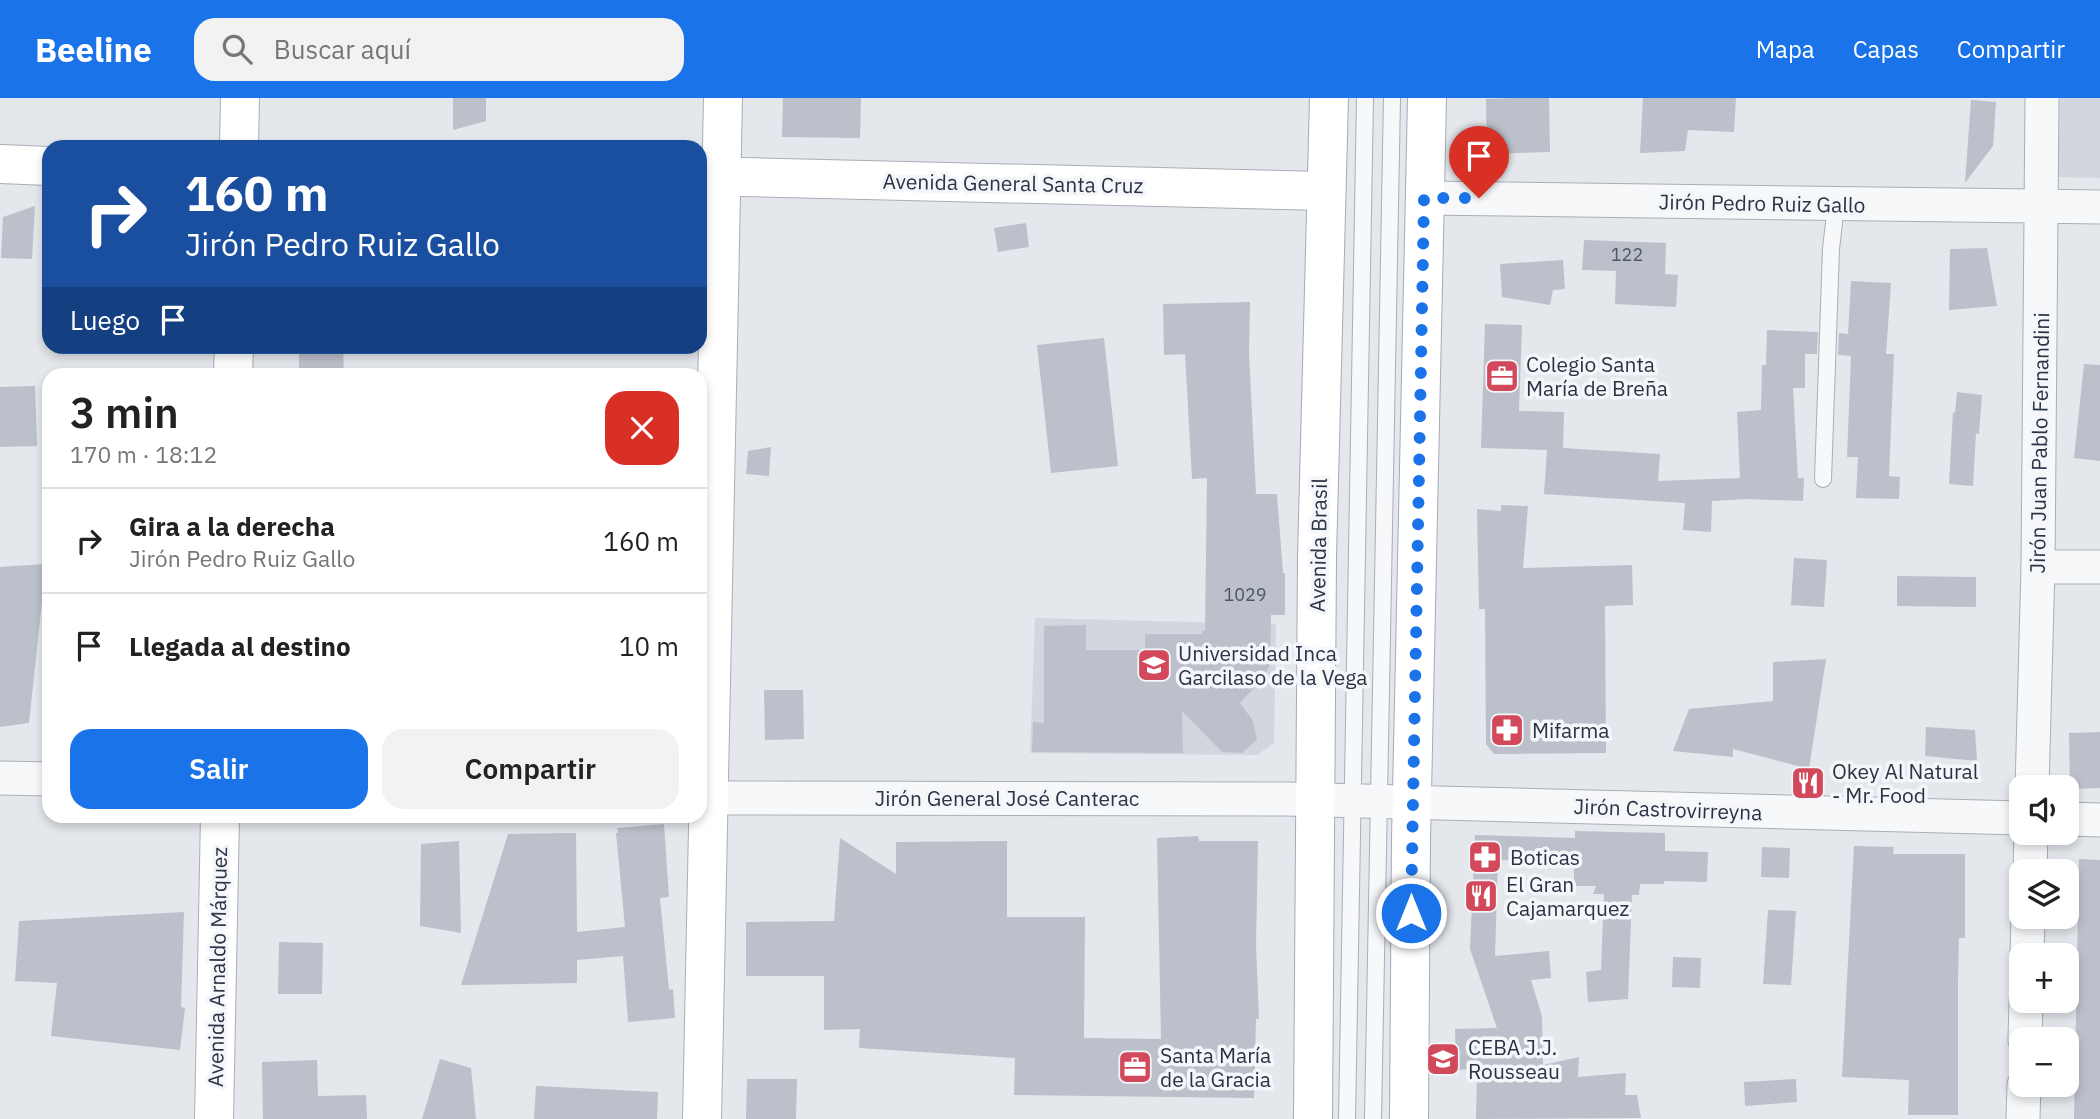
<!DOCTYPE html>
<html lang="es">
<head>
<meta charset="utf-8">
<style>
	body { margin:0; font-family:"IBM Plex Sans",sans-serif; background:#f2f2f2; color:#222; height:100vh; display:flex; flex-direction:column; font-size:26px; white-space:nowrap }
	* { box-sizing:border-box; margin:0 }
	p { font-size:23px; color:#767676 }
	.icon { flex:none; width:38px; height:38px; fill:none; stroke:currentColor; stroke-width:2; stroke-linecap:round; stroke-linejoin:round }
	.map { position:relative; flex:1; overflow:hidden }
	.drawer { position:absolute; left:42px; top:270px; width:665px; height:455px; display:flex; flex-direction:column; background:#fff; border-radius:21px; box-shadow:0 4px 10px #0003 }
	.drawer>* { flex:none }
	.banner { position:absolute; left:42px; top:42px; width:665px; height:214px; border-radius:21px; box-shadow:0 4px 10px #0003; background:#1a4fa0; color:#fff; overflow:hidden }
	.tools { position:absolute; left:2009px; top:677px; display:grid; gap:14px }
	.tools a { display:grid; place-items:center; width:70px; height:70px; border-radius:14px; background:#fff; box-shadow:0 4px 10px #0003; font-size:35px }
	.pin { position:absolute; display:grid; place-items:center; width:60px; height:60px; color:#fff; margin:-72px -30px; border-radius:50% 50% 50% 0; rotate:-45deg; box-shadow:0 0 7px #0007 }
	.pin .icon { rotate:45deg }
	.me { position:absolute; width:77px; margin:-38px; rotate:0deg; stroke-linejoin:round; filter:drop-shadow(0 0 5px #0008) }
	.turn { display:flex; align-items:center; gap:24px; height:147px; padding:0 28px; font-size:32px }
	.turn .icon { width:91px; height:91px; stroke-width:2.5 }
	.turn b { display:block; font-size:49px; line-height:60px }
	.then { display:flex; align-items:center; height:66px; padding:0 28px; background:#0003; gap:14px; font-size:26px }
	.round { display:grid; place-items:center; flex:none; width:74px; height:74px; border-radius:21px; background:#f2f2f2 }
	.summary { display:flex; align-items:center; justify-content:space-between; height:119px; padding:0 28px }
	h1 { font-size:42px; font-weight:600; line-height:52px }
	.action { display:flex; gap:14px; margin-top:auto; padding:14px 28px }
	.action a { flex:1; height:80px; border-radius:21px; background:#1a73e8; color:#fff; font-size:28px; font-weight:600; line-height:80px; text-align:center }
	.action a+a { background:#f2f2f2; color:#222 }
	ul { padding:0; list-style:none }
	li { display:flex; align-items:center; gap:21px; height:105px; padding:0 28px; border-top:2px solid #e0e0e0 }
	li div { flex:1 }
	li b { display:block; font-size:26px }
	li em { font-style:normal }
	header { display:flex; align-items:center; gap:42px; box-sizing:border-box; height:98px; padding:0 35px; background:#1a73e8; color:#fff }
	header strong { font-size:33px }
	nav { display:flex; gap:38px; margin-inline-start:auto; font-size:24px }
	.search { width:490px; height:63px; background:#f2f2f2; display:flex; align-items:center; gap:18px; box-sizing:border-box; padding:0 24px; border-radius:21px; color:#767676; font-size:26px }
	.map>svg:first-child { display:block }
	.built { fill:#d2d6de }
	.building { fill:#bbc0ca }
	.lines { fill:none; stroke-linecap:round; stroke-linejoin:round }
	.lane-casing { stroke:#a9aeb7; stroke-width:18 }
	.street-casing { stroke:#a9aeb7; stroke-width:35 }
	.secondary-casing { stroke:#a9aeb7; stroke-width:40 }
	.primary-casing { stroke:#a3abb8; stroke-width:40 }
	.lane { stroke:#f7f8fa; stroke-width:16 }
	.street { stroke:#f7f8fa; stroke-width:33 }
	.secondary { stroke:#fff; stroke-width:38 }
	.primary { stroke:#fff; stroke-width:38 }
	.route { stroke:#1a73e8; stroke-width:12; stroke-dasharray:0 21.6 }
	.labels { text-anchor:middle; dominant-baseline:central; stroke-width:7; stroke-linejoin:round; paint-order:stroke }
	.number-label { font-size:18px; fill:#4f5766 }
	.street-label { font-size:21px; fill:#2b3445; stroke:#f4f6f9 }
	.poi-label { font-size:21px; fill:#2b3445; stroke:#f4f6f9; text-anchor:start }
</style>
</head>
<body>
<header>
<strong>Beeline</strong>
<div class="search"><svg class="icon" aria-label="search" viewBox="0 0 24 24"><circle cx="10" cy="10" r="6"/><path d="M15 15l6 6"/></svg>Buscar aquí</div>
<nav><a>Mapa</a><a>Capas</a><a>Compartir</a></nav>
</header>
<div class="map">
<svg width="2100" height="1021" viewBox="0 0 2100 1021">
	<rect width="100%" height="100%" fill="#e4e7ec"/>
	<g class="built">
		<path d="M2060,0H2100V80L2058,79Z"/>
		<path d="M1035,520L1276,526L1274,645L1257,657L1030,655Z"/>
	</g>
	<g class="building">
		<path d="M453,0H486V23L453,32Z"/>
		<path d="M783,0H861L860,40L782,39Z"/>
		<path d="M1514,0H1549L1550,54L1487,56L1486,1Z"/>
		<path d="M1643,0H1736L1734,34L1688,32L1685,53L1640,55Z"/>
		<path d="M1971,2L1996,4L1993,48L1965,85Z"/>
		<path d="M35,108L32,161L1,160L3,119Z"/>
		<path d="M1026,125L1029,149L998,154L994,130Z"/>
		<path d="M1584,142L1666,145L1665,176L1678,177L1676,209L1615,206L1616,173L1582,172Z"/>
		<path d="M1987,150L1997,208L1949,212L1950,151Z"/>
		<path d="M1563,162L1565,191L1553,192L1550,207L1502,199L1500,166Z"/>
		<path d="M1851,183L1891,185L1886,256H1894L1889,378L1900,379L1899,401L1856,400L1858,359H1847L1851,258L1838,257L1839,235L1848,236Z"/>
		<path d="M1250,204L1249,255L1256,396H1277L1283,475H1285V517H1271L1270,567L1262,581L1240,605L1253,623L1257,642L1242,655L1222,654L1182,613L1183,655L1032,654L1033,624L1044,625V528L1086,527V552H1145V536H1202V533H1205L1207,380L1192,381L1185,256L1164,257L1163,206Z"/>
		<path d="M1485,226L1522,227L1519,313L1564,314L1563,350L1660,356L1658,383L1740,380L1737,314L1761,312L1762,267H1766L1767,232L1818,234L1817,256H1805V290H1793L1798,380H1804L1803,403L1748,401L1712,403L1711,434L1683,432L1685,405L1544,396L1547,352L1481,350Z"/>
		<path d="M1104,240L1118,368L1051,375L1037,247Z"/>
		<path d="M299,248H343L344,276H299Z"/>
		<path d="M2084,266L2100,267V363L2074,360Z"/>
		<path d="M35,288L37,348L0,349V289Z"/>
		<path d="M1957,294L1982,297L1979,336L1976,335L1973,388L1949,386L1953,314L1955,315Z"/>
		<path d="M771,349L769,378L746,376L748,353Z"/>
		<path d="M1501,407L1528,408L1523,470L1632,467L1633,507L1605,508L1606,655L1494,656L1486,646L1485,511H1479L1477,411L1501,413Z"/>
		<path d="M1794,460L1827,462L1824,509L1791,507Z"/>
		<path d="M46,466L29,625L0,629V469Z"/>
		<path d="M1897,478L1976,479V509L1897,508Z"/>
		<path d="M1826,561L1809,671L1733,651V659L1673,653L1689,611L1773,603V564Z"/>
		<path d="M764,592H803L804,641L765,642Z"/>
		<path d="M1926,629L1975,632L1977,663L1925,658Z"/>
		<path d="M2100,634V690L2070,691L2069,635Z"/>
		<path d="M664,726L669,799L660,800L669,892L673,891L675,920L628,924L623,858L577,862V885L461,887L508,736L576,735L577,834L625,829L616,735H618L617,730Z"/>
		<path d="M1575,733L1665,735V753L1708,754L1707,784L1664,783V786H1640L1639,797H1632L1628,901L1588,904L1586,874L1601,872L1604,796H1593L1596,788H1574V764L1498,762L1495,858L1549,853L1551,880L1531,882L1542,918L1543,967L1579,959L1578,979L1626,975L1625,997H1637L1641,1020L1476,1021L1477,971L1456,972L1455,931L1497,930L1470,851L1475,737L1575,740Z"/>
		<path d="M1198,738L1199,743H1258L1256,847L1259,921H1256L1254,1000L1014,997L1015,960L859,950L860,931L824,932V878H746V824L834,823L840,740L896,776V744L1007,743V819H1085L1084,940L1161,941L1157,740Z"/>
		<path d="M459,743L461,835L420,828L421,746Z"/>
		<path d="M1854,748L1894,749L1893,756H1965V840H1959L1958,884V1017H1908L1909,982L1842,979Z"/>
		<path d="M1762,749L1790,750L1789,780L1761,779Z"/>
		<path d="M2079,761L2100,762V1021H2074Z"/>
		<path d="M1768,812L1796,813L1791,887L1763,886Z"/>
		<path d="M184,814L181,909L185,910L180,952L51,938L57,885L15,883L19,823Z"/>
		<path d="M279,844L323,845L322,896H278Z"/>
		<path d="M1673,859L1701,860L1700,890L1672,889Z"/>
		<path d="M440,961L471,970L476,1021H422Z"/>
		<path d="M317,962L318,998L366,997L367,1021H263L262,964Z"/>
		<path d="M747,981H797L796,1021H746Z"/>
		<path d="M1796,981L1797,1004L1745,1008L1744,984Z"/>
		<path d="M536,988L658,994L657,1021H534Z"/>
	</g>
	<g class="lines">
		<g class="lane-casing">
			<g id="lane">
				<path d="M1823,381L1831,151L1836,107"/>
				<path d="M1347,1021L1365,0"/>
				<path d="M1373,1021L1392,0"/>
			</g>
		</g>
		<g class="street-casing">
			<g id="street">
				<path d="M1424,100L2100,109"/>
				<path d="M2038,469H2100"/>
				<path d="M0,680L49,681"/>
				<path d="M2032,690L2038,469L2042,0"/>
				<path d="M700,700L1286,701L2021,720"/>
				<path d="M2067,721L2100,722"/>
				<path d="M2030,774L2031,735"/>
				<path d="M2027,858L2028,819"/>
				<path d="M2025,942L2026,903"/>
				<path d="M2023,1021L2024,987"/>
			</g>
		</g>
		<g class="secondary-casing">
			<g id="secondary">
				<path d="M239,49L240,0"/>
				<path d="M0,66L49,68"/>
				<path d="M700,78L1325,93"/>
				<path d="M233,276L234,248"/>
				<path d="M214,1021L220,718"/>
				<path d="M702,1021L723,0"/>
			</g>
		</g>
		<g class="primary-casing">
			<g id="primary">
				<path d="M1313,1021L1317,459L1329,0"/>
				<path d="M1409,1021L1411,741L1427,0"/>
			</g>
		</g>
		<use href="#lane" class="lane"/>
		<use href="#street" class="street"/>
		<use href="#secondary" class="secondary"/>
		<use href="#primary" class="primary"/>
	</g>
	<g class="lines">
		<path class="route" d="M1411,815L1424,100H1479"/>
	</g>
	<defs>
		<g id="office-square" transform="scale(1.75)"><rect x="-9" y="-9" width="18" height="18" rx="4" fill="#d1495b" stroke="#f4f6f9"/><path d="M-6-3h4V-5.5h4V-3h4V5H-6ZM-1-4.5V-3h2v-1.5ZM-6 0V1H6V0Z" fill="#fff"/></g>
		<g id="university-square" transform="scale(1.75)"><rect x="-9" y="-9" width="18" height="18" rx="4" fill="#d1495b" stroke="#f4f6f9"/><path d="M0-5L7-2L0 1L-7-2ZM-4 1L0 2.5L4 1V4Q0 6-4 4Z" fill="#fff"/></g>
		<g id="pharmacy-square" transform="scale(1.75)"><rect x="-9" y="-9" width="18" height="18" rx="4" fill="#d1495b" stroke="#f4f6f9"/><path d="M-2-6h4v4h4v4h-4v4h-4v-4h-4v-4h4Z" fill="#fff"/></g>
		<g id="restaurant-square" transform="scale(1.75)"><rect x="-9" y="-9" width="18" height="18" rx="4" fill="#d1495b" stroke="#f4f6f9"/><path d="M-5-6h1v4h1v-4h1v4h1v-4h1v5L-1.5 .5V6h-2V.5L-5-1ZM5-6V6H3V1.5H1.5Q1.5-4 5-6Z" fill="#fff"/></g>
		<g id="school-square" transform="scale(1.75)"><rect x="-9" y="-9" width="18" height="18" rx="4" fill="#d1495b" stroke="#f4f6f9"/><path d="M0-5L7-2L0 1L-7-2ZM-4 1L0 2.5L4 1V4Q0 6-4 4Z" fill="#fff"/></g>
	</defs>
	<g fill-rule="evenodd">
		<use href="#office-square" x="1502" y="278"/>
		<use href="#university-square" x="1154" y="567"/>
		<use href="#pharmacy-square" x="1507" y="632"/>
		<use href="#restaurant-square" x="1808" y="685"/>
		<use href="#pharmacy-square" x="1485" y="759"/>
		<use href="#restaurant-square" x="1481" y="798"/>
		<use href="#school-square" x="1443" y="961"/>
		<use href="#office-square" x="1135" y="969"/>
	</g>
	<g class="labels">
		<g class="number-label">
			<text x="1627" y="156">122</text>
			<text x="1245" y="496">1029</text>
		</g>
		<g class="street-label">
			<text transform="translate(1013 85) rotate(1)">Avenida General Santa Cruz</text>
			<text transform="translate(1762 105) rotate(1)">Jirón Pedro Ruiz Gallo</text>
			<text transform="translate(2039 345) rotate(-89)">Jirón Juan Pablo Fernandini</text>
			<text transform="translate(1318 447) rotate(-89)">Avenida Brasil</text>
			<text x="1007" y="700">Jirón General José Canterac</text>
			<text transform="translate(1668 711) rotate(2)">Jirón Castrovirreyna</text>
			<text transform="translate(217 869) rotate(-89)">Avenida Arnaldo Márquez</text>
		</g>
		<g class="poi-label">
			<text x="1526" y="266">Colegio Santa<tspan x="1526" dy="24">María de Breña</tspan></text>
			<text x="1178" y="555">Universidad Inca<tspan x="1178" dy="24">Garcilaso de la Vega</tspan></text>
			<text x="1532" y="632">Mifarma</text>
			<text x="1832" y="673">Okey Al Natural<tspan x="1832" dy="24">- Mr. Food</tspan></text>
			<text x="1510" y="759">Boticas</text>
			<text x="1506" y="786">El Gran<tspan x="1506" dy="24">Cajamarquez</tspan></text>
			<text x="1468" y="949">CEBA J.J.<tspan x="1468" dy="24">Rousseau</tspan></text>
			<text x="1160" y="957">Santa María<tspan x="1160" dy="24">de la Gracia</tspan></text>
		</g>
	</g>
</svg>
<div class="tools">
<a><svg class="icon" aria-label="sound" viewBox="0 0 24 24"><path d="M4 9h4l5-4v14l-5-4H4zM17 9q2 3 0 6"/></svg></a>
<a><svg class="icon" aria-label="layers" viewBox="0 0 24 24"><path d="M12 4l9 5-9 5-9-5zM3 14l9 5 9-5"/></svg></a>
<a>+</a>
<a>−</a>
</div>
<div class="pin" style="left:1479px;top:100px;background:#d93025"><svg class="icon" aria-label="arrive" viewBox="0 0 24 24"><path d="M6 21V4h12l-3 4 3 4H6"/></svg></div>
<svg class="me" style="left:1411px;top:815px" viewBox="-20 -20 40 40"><circle r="17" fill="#1a73e8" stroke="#fff" stroke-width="3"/><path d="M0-11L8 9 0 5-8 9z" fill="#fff"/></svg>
<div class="banner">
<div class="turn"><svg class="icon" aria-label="right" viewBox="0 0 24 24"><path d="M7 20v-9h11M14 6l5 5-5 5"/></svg><div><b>160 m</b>Jirón Pedro Ruiz Gallo</div></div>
<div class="then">Luego<svg class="icon" aria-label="arrive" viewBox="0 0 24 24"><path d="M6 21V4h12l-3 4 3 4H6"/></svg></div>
</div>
<section class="drawer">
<div class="summary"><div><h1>3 min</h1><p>170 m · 18:12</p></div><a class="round" style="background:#d93025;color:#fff"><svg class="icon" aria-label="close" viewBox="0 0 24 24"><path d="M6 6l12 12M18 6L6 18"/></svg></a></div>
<ul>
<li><svg class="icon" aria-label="right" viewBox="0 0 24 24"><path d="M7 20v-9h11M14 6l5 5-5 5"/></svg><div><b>Gira a la derecha</b><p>Jirón Pedro Ruiz Gallo</p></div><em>160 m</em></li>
<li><svg class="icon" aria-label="arrive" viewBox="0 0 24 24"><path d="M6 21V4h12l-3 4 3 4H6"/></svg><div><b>Llegada al destino</b></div><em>10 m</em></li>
</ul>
<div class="action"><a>Salir</a><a>Compartir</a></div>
</section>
</div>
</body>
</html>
